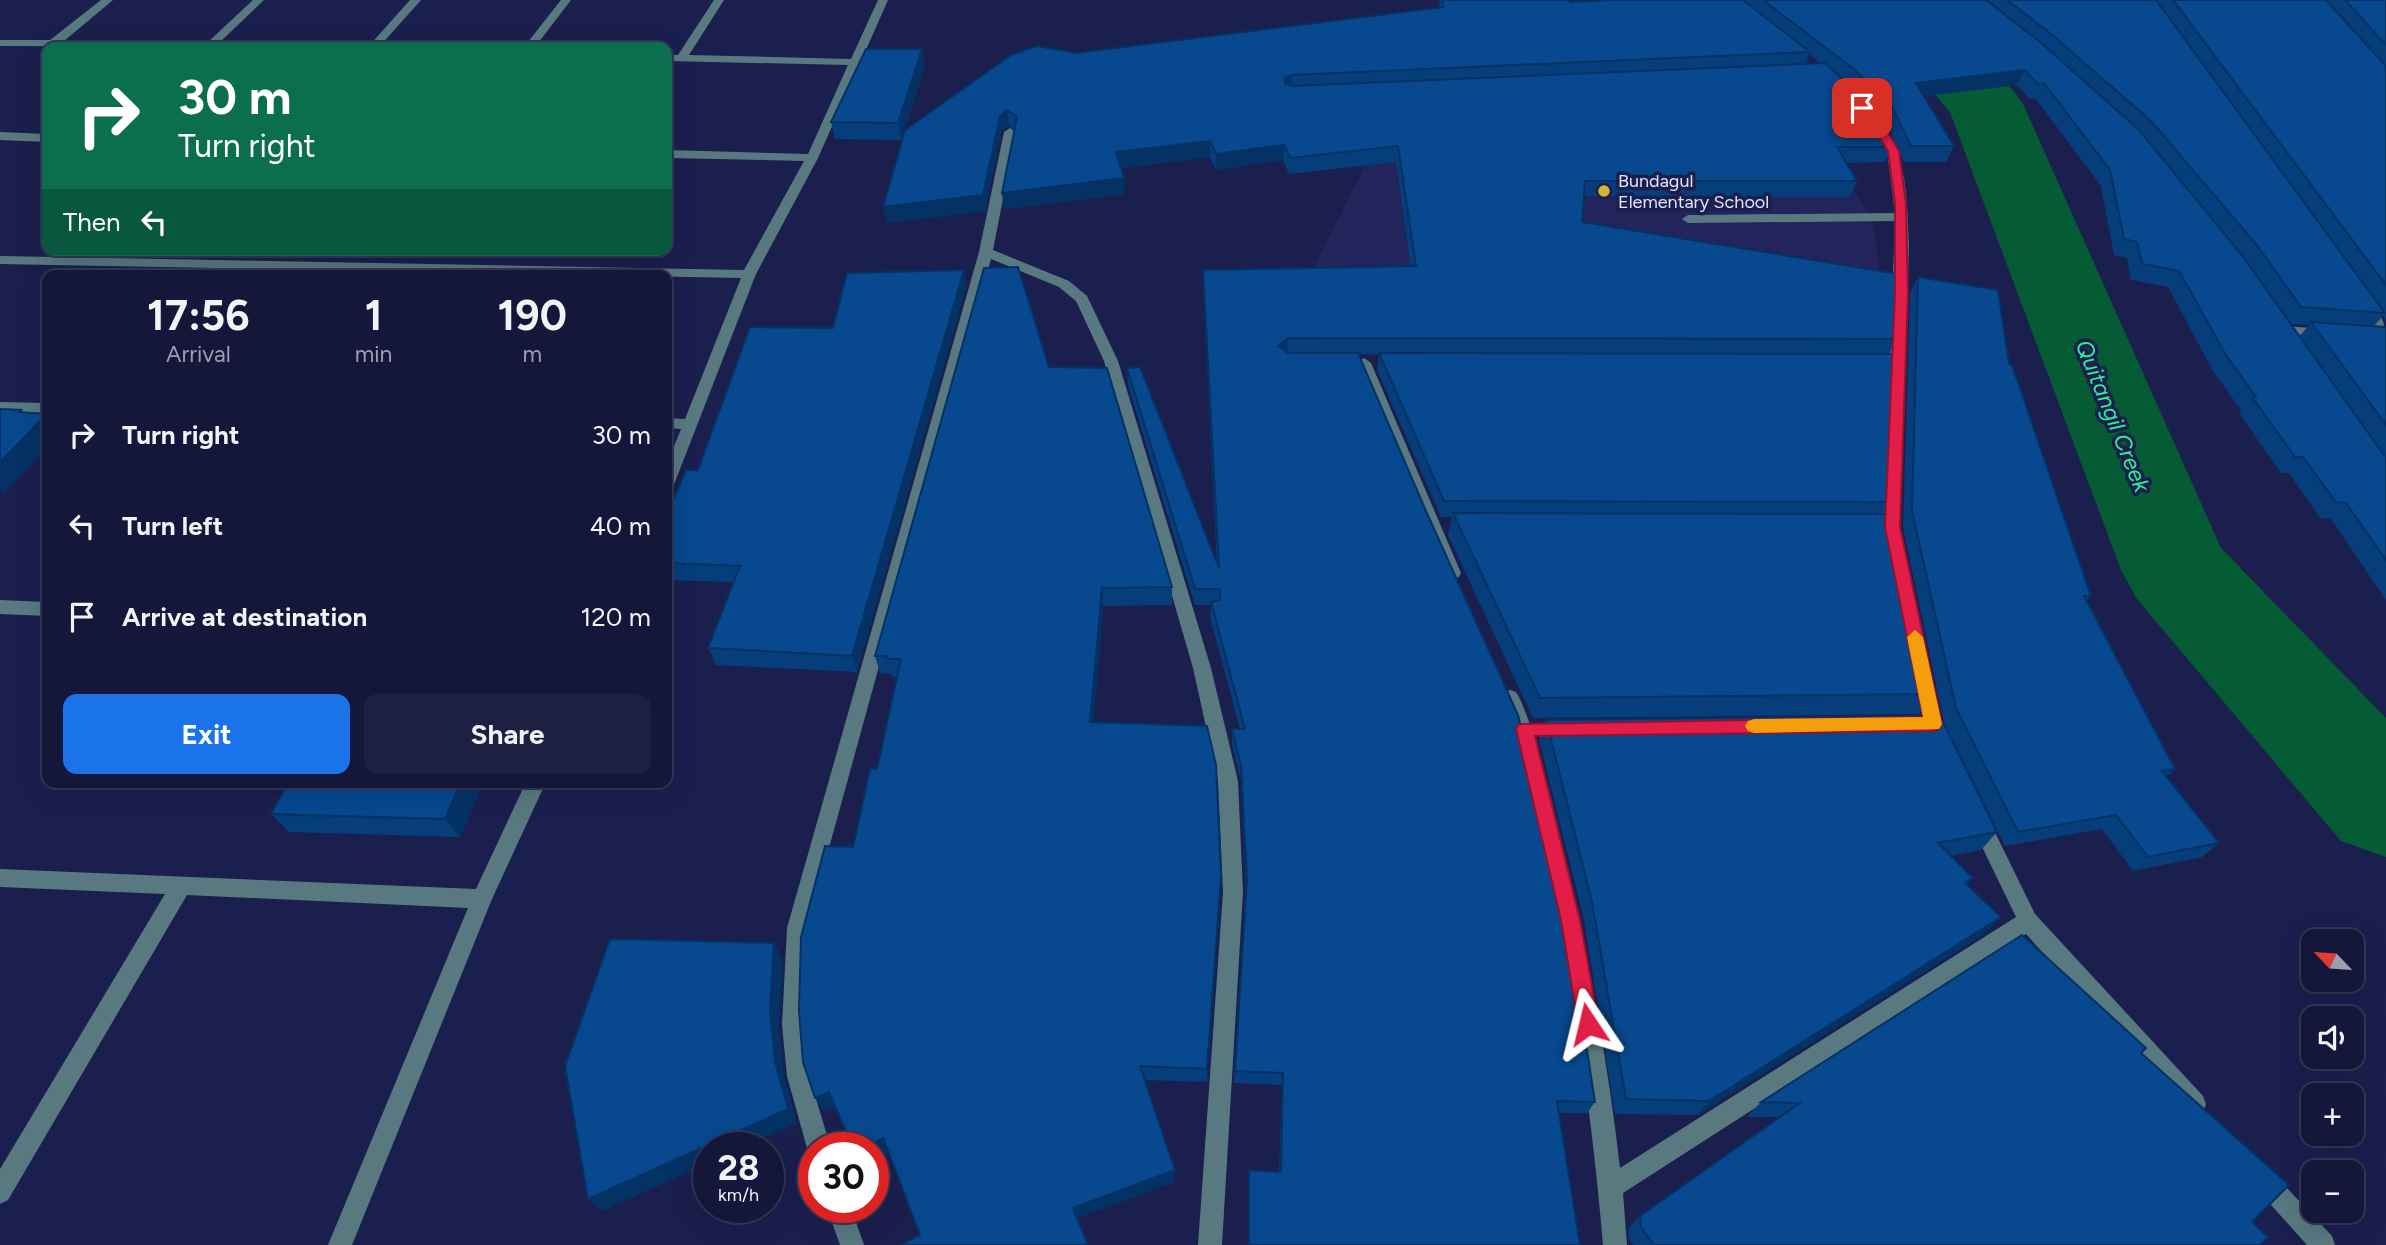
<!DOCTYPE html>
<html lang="en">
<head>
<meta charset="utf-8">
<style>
	body { margin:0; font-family:Figtree,sans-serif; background:#1d2042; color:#f1f3f6; height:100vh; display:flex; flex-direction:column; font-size:26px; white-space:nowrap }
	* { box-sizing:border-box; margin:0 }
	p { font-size:23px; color:#9d9faf }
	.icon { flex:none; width:38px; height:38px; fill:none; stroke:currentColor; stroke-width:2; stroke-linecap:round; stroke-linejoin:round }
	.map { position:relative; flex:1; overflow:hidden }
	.drawer { position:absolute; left:42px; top:270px; width:630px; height:518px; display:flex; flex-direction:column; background:#14173a; border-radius:14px; box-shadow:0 7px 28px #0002,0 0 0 2px #333654 }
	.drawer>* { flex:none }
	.top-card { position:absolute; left:42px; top:42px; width:630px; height:214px; border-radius:14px; box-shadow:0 7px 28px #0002,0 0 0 2px #333654; background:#0b6e4f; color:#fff; overflow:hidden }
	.needle { width:46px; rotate:295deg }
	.fabs { position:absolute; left:2301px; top:929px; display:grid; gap:14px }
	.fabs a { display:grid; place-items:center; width:63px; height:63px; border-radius:14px; background:#14173a; box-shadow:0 7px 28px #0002,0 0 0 2px #333654; font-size:35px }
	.speed { position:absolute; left:693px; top:1132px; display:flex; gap:14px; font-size:35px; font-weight:700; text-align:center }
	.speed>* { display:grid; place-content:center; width:91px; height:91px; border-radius:50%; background:#14173a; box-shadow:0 7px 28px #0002,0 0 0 2px #333654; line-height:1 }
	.speed small { font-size:18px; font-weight:400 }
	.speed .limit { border:10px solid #d22; background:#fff; color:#111 }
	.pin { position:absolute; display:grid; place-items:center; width:60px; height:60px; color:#fff; margin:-30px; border-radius:14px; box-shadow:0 4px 10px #0006 }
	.me { position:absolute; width:77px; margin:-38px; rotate:350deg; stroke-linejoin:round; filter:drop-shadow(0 0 5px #0008) }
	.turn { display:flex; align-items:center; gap:24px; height:147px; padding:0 21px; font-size:32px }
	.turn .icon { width:91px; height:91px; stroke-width:2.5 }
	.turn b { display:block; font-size:49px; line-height:60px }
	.then { display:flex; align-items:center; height:66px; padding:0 21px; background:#0003; gap:14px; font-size:26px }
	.eta { display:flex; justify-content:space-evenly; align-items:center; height:119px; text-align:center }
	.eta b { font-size:42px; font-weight:700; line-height:49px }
	.button { display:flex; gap:14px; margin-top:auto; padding:14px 21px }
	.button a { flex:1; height:80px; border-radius:14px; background:#1a73e8; color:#fff; font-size:28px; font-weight:700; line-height:80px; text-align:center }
	.button a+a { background:#1d2042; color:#f1f3f6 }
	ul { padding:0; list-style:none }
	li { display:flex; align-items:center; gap:21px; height:91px; padding:0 21px }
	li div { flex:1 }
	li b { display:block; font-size:26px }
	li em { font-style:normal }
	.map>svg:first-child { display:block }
	.built { fill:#21255c }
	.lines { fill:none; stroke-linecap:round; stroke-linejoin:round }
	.river { fill:#055b34; fill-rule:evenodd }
	.minor { fill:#597981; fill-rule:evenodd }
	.wall { fill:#063e7b; fill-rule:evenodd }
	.shaded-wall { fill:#053264 }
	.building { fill:#07488f; stroke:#053264; stroke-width:2 }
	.route { fill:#e11d48; stroke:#92132f; stroke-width:2 }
	.slow { fill:#f59e0b }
	.poi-dot { fill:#d3b635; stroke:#1b1f4e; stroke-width:2.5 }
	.labels { text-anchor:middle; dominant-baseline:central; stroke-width:7; stroke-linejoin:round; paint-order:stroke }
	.far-poi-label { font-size:18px; fill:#dfe5fe; stroke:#1b1f4e; text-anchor:start }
	.water-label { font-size:23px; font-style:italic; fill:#2def92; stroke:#1b1f4e }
</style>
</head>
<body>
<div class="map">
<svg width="2386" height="1245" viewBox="0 0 2386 1245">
	<rect width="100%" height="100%" fill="#1b1f4e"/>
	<path class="built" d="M1372,152L1836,155L1874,226L1880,277L1314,267Z"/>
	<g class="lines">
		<path class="river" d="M1853,0H1925L2013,90L2024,106L2221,548L2386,718V857L2341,841L2137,599L2121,570L1950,112Z"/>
		<g class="minor">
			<path d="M101,0H113L64,41L207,43L253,0H264L219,43L264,44L269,47L0,46V40H50Z"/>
			<path d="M410,0H421L379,47H368Z"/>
			<path d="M561,0H571L535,47H524Z"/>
			<path d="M714,0H724L689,55L851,59L878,0H888L818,158L756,274L673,487L667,488V464L681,429L667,428V418L685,419L741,278L0,264V256L744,270L804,161L667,158V150L808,154L848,65L667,61V55H678Z"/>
			<path d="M1880,124L1884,125C1908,162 1907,203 1909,246L1900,527L1902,537L1894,543L1888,541L1884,527L1895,221L1688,223L1682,219L1688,215L1895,213L1887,151L1874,128Z"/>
			<path d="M1010,128L1016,132L993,250L1069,281L1087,296L1118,361L1211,668L1238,781L1243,892L1222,1245H1198L1223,892L1218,781L1193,668L1104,361L1076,301L1059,287L991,259L807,928L804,1025L809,1076L831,1148H814V1158L807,1148L787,1076L782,1025L787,928L979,252L1004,132Z"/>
			<path d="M0,132L47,134V142L0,140Z"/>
			<path d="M2363,299C2378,304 2386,324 2386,338L2381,337L2356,303Z"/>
			<path d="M2282,326L2328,329L2335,333L2328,337L2277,333V327Z"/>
			<path d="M1364,358L1371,363L1461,573L1459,577L1453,579L1445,573L1357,363Z"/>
			<path d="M0,402L47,403V413L0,412Z"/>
			<path d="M0,600L47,602V616L0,614Z"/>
			<path d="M1923,670L1929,672L1932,677L1942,724L1949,738L1947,743L1940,746L1933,743L1924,724L1914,677L1917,672Z"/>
			<path d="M1510,690L1516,692L1519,697C1541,746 1551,799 1564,851C1588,956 1608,1061 1620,1168L2016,917L1969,820L1972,814L1979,811L1986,814L2035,914L2203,1096L2206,1104L2203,1112L2195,1115L2187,1112L2026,934L1623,1193L1627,1245H1603C1592,1114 1573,984 1545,856C1532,802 1522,748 1501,697L1504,692Z"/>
			<path d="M526,782H546L492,899L352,1245H328L468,908L187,895L8,1200L0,1204V1169L165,894L0,887V869L476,889Z"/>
			<path d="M2263,1167L2271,1171L2332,1236L2335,1245H2307L2255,1187L2251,1179L2255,1171Z"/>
			<path d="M827,1208H851L864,1245H840Z"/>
		</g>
	</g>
	<g class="wall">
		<path d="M1439,0H1569L1570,2L1614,0H2386V320L2383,316L2374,326L2386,327V600L2331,519L2320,518L2289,473H2281L2239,413L2241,410L2213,371L2168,287L2131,280L2127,258L2114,255L2101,186L2036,99H2030L2017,85L1924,96L1954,146L1946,162H1904L1887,125L1876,114L1892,147L1885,162L1846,163L1857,181L1850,197L1584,196L1582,222L1897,339L1889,354L1891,502L1884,514L1934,694L1919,714L1533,718L1448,535L1452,517H1441L1377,370L1379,355L1359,354L1595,1102L1587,1113H1559L1580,1245H1248L1249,1170L1279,1172L1282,1085L1234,1083L1246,892L1241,781L1232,744V729H1240L1210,617L1211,605H1195L1128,385L1127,368L1217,565L1203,286V270L1411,267L1396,162L1289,174L1283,160L1216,170L1210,157L1121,168L1125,194L1004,209L1002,193L1014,130L1009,126L1001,131L985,211L887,223L883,207L1076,53L1440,8ZM1809,54L1821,64H1806ZM2291,324H2296L2309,325L2300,336Z"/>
		<path d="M925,66L901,140L835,139L831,122Z"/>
		<path d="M372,250H437L436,252Z"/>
		<path d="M1918,277L2009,364L2091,596L2087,601L2175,769L2166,777L2219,843L2202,857L2133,871L2102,829L2005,846L1944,723L1903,527L1910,293Z"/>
		<path d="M966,287L857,672L716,665L708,648L734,582L667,580V515L698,470L833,328Z"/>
		<path d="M1049,367L1172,587V605L1103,606L1093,723L1221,876L1207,1082L1145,1080L1175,1170V1182L920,1235L888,1151L873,1160V1148L835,1106L823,1111L853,847L877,769L897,677H892L891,674L880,673L875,656Z"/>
		<path d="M1546,720L1997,832L1981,850L1951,856L1973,878L1967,885L1984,934L1697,1115L1615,1114L1584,920L1539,740Z"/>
		<path d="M484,782L460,837L289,832L271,814Z"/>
		<path d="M2141,1053L2252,1222L2260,1245H1633L1629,1239L1628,1229L1640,1216L1779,1117H1747L1761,1102Z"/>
	</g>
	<g class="shaded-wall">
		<path d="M922,49L925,66L901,140L898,123Z"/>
		<path d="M2025,70L2017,85L1909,98L1916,83Z"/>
		<path d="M1292,75L1291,90L1284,94L1285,78Z"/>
		<path d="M1007,110L1009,126L1001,131L985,211L887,223L883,207Z"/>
		<path d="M1210,141V157L1117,168L1116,152Z"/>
		<path d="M1284,145L1283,160L1216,170V154Z"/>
		<path d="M1124,178L1125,194L1004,209L1002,193Z"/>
		<path d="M964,270L966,287L857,672L852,656Z"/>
		<path d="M1288,338L1287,354L1278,346Z"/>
		<path d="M21,410L36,426L47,414V448L4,493L0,488V462L19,412Z"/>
		<path d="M1102,588L1103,606L1092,740L1090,722Z"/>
		<path d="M461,782H484L460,837L445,819Z"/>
		<path d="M1221,876L1220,892L1207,1082V1069Z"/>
		<path d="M2001,917L1984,934L1697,1115L1709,1101Z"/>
		<path d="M774,943L783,960L779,1025L784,1076L797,1123L742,1148H709V1163L602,1211L588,1199L775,1061L770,1010Z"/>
		<path d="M829,1092L836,1105L823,1111L815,1098Z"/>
		<path d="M883,1138L890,1151L873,1160V1148H866Z"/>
		<path d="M1175,1170V1182L1075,1219L1073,1208Z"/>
	</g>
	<g class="building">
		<path d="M1443,0H1569L1570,2L1614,0H1743L1810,52L1292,75L1285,78V83L1292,86L1825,63L1871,106L1881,120L1892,147H1837L1857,181H1585L1582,222L1898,274L1897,339L1288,338L1278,346L1288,353H1358L1426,511L1518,715L1565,907L1595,1102L1557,1101L1580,1245H1249V1170L1281,1172L1283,1073L1235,1071L1247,878L1241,766L1232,729H1245L1211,602L1220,600V589H1195L1127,368L1140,367L1219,568L1203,270L1416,266L1398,146L1290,158L1284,145L1216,154L1210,141L1116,152L1124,178L1002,193L1017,117L1007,110L1000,116L983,195L883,207L905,130L1011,55L1037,46L1076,53L1443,7Z"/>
		<path d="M1763,0H1986L2039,41L2139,130L2241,254L2386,458V560L2346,503L2336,502L2303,457H2295L2252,397H2256L2226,355L2179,271L2142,264L2137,242L2124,239L2110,170L2044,83L2038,84L2025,70L1916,83L1954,146H1911L1894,110L1855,70Z"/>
		<path d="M2007,0H2156L2385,313L2301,307L2256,244L2151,121L2050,33Z"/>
		<path d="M2173,0H2326L2386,66V285Z"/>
		<path d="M2345,0H2386V45Z"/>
		<path d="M866,49H922L898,123L831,122Z"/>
		<path d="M1018,267L1049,367L1107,368L1172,587L1102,588L1090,722L1207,726L1216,765L1221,876L1207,1069L1140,1066L1175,1170L1073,1208L1088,1245H901L920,1235L883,1138L866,1148H853L829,1092L815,1098L803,1062L799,1011L801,937L825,846L853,847L870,769H877L901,659H887L888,656H875L984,268Z"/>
		<path d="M964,270L852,656L708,648L740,566L667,563V515L686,470H698L750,327L833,328L847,273Z"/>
		<path d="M1918,277L1998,290L2009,364L2012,365L2091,596H2084L2175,769L2162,771L2219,843L2148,857L2116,815L2018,832L1956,708L1912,511Z"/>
		<path d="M2311,322L2386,327V425Z"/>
		<path d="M1379,353L1896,354L1891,502L1444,501Z"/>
		<path d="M0,409L21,410L19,412L47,414L0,462Z"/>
		<path d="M1453,513L1896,514L1934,694L1540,698Z"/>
		<path d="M1940,716L1997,832L1938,843L1973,878L1965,883L2001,917L1709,1101L1626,1099L1592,902L1546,720Z"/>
		<path d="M289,782H461L445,819L271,814Z"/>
		<path d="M2022,935L2146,1048L2141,1053L2289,1185L2252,1222L2268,1237L2260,1245H1654L1641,1227L1640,1216L1800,1103L1761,1102Z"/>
		<path d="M610,939L774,943L770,1010L775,1061L788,1109L588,1199L565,1066Z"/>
	</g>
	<path class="route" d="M1858,106H1865L1884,126L1899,151L1906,204L1908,293L1900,527L1942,724L1939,729L1933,731L1535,736L1580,920L1599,1024L1596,1031L1588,1034L1581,1031L1578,1024L1561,920L1516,729L1519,724L1923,717L1885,527L1895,293V204L1888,151L1875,130L1856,108Z"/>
	<path class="slow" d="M1915,630L1923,637L1942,724L1939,729L1754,733L1748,731L1745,726L1748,721L1754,719L1923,717L1907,637Z"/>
	<circle class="poi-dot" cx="1604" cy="191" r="7"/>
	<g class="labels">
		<g class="far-poi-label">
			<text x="1618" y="181">Bundagul<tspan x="1618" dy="21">Elementary School</tspan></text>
		</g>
		<g class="water-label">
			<text transform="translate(2113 416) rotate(68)">Quitangil Creek</text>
		</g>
	</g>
</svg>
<div class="fabs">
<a><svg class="needle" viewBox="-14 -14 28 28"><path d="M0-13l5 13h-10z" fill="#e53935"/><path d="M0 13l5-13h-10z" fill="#9d9faf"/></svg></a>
<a><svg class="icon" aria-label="sound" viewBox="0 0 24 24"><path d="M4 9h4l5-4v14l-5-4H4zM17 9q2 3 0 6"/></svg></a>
<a>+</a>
<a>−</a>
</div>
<div class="speed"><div>28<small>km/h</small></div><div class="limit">30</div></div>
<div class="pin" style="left:1862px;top:108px;background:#d93025"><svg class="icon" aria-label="arrive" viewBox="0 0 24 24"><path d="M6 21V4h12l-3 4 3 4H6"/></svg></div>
<svg class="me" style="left:1588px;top:1024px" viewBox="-20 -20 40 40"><path d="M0-17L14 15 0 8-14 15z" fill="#e11d48" stroke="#fff" stroke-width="4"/></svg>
<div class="top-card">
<div class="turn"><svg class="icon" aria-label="right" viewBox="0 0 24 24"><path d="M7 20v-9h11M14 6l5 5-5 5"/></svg><div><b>30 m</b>Turn right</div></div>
<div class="then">Then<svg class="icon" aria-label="left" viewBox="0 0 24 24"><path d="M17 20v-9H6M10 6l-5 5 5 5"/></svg></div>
</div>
<section class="drawer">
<div class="eta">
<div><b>17:56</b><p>Arrival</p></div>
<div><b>1</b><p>min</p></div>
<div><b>190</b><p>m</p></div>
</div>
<ul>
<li><svg class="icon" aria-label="right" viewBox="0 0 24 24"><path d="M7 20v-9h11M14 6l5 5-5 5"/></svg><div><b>Turn right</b></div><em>30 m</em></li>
<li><svg class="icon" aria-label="left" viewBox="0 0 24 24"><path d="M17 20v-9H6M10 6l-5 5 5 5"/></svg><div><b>Turn left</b></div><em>40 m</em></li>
<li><svg class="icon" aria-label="arrive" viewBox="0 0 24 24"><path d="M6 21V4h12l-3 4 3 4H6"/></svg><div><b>Arrive at destination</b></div><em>120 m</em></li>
</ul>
<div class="button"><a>Exit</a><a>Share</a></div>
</section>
</div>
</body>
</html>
